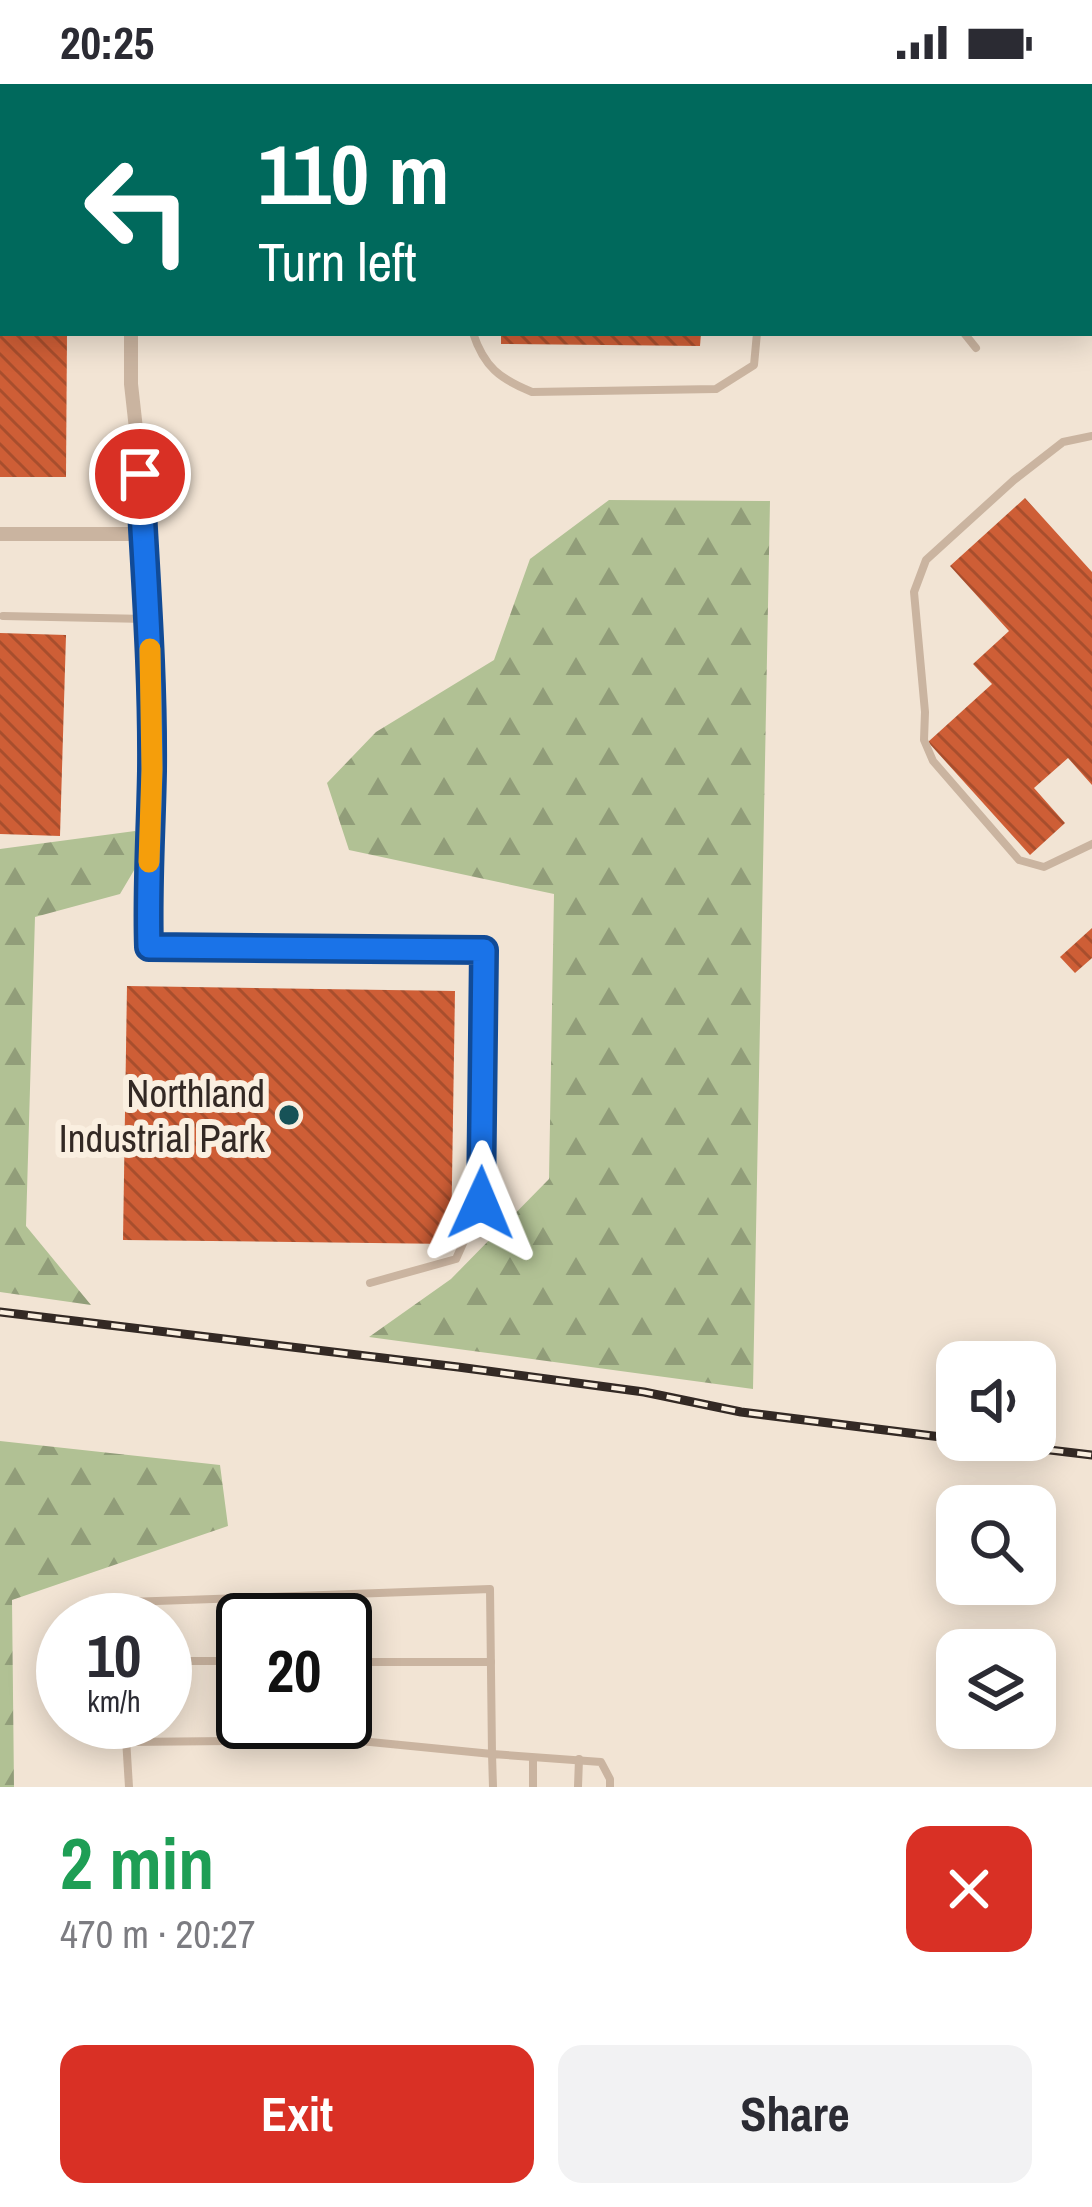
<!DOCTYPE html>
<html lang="en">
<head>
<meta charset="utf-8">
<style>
	body { margin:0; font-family:"Archivo Narrow",sans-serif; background:#f2f2f3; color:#2b2b33; height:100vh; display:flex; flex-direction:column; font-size:45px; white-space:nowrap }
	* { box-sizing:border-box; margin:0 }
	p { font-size:39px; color:#7c7c81 }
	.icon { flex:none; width:66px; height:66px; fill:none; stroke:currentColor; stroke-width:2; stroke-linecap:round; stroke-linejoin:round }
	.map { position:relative; height:1703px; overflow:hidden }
	.side { display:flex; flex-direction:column; background:#fff; flex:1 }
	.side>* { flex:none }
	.top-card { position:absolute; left:0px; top:0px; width:1092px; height:252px; box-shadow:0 6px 30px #0003; background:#00695c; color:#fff; overflow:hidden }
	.fabs { position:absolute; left:936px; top:1257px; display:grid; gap:24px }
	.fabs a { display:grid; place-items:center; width:120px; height:120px; border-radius:24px; background:#fff; box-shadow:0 6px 30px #0003; font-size:60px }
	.speed { position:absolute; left:36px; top:1509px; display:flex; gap:24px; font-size:60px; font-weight:700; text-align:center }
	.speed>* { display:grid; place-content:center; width:156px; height:156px; border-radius:50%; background:#fff; box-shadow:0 6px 30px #0003; line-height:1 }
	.speed small { font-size:30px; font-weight:400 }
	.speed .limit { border:6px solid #111; border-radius:18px; background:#fff; color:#111 }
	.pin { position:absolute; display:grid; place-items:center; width:102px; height:102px; color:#fff; margin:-51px; border:6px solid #fff; border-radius:50%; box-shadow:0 3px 12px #0007 }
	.me { position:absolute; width:132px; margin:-66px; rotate:1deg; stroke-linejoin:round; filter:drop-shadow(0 0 9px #0008) }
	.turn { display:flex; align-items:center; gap:42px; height:252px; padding:0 60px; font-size:54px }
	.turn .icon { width:156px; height:156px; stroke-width:2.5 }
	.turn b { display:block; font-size:84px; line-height:102px }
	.round { display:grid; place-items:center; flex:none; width:126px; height:126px; border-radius:24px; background:#f2f2f3 }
	.head { display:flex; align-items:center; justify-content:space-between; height:204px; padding:0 60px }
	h1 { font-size:72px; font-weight:800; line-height:90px; color:#1e9e55 }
	.primary-button { display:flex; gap:24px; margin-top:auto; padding:24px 60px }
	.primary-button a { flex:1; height:138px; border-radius:24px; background:#d93025; color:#fff; font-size:48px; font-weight:800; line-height:138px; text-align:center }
	.primary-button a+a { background:#f2f2f3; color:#2b2b33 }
	.status { display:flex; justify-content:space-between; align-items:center; height:84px; padding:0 60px; background:#fff; direction:ltr }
	.status svg { height:33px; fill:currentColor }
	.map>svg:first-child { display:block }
	.forest { fill:url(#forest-firs) }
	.building { fill:url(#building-back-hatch) }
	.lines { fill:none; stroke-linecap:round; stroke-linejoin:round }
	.lane { stroke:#cab4a0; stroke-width:8 }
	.street { stroke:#cab4a0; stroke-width:14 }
	.rail-casing { stroke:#332924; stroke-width:9 }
	.rail { stroke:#faefe0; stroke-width:4.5; stroke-dasharray:14; stroke-linecap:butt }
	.route-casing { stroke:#114b97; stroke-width:30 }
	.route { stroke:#1a73e8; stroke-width:21 }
	.slow { stroke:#f59e0b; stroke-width:21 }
	.poi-dot { fill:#175257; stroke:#faefe0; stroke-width:4.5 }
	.labels { text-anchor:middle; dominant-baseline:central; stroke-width:12; stroke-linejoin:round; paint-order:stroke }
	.poi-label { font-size:39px; fill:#332924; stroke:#faefe0; text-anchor:end }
</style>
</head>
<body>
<div class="status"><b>20:25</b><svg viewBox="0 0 49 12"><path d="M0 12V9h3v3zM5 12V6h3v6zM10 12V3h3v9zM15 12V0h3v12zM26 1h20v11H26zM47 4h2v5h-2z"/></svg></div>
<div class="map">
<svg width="1092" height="1703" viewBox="0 0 1092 1703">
	<defs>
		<pattern id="forest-firs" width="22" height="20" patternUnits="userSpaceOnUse" patternTransform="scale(3)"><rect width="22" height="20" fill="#b1c194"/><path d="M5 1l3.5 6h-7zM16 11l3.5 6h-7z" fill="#919d79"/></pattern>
		<pattern id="building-back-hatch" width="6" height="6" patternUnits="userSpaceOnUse" patternTransform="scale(3)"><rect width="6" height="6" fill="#ce5e36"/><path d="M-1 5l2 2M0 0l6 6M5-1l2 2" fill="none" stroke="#a84e2d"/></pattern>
	</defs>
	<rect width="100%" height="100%" fill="#f2e4d4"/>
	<g class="forest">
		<path d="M609,416L770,417L753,1305L369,1253L451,1195L549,1095L554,810L349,766L327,699L376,648L494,576L530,475Z"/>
		<path d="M135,747L149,761L120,810L35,833L26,1142L91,1221L0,1208V765Z"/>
		<path d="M0,1357L220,1381L228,1442L12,1516L14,1703H0Z"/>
	</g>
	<g class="building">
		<path d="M0,249H67L66,393H0Z"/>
		<path d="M501,249H701L700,262L501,260Z"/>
		<path d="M1025,414L1092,488V701L1068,674L1034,704L1065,739L1030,771L928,658L992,600L973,580L1009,547L950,482Z"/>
		<path d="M0,549L66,551L60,752L0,750Z"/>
		<path d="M1092,844V874L1075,889L1060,873Z"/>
		<path d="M127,902L455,907L451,1160L123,1156Z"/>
	</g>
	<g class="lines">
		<g class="lane">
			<path d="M86,3V0"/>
			<path d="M177,3L178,0"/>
			<path d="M380,3V0"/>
			<path d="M466,3V0"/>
			<path d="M763,3V0"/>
			<path d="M0,9L1,0"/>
			<path d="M1089,13L1092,11"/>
			<path d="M0,17L3,28"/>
			<path d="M0,86H3"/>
			<path d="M1089,220L1092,217"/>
			<path d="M0,221H3"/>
			<path d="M1089,226L1092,230"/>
			<path d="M473,249C484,283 500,295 532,308L716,305L754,281L757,249"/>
			<path d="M964,249L976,264"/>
			<path d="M1092,352L1063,358L1014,396L926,476L914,508L925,628L924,656L933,677L1019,776L1044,783L1092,760"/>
			<path d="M3,532L147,535"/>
			<path d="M147,820L149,863L484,866L481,1119L456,1175L370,1199"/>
			<path d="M165,1577H243"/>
			<path d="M345,1578H491"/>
			<path d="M125,1638L129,1703"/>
			<path d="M126,1658L350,1656L492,1670L490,1505L128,1518L127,1536"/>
			<path d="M493,1703L492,1670L601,1678L610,1695V1703"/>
			<path d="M533,1703V1674"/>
			<path d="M578,1703L579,1675"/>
		</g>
		<g class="street">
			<path d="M132,0V3"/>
			<path d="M131,249V300L141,390L150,574L152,685L147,819"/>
			<path d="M0,450H143"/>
		</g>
		<g class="rail-casing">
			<g id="rail">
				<path d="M0,1228L458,1283L644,1308L741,1328L957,1355"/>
				<path d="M966,1356L1092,1371"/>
			</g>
		</g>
		<use href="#rail" class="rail"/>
	</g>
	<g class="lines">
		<g class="route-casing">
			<path id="route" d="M140,390C145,489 153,588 152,687C151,746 147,804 149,863L484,866L481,1119"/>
		</g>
		<use href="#route" class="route"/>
		<path class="slow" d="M149,778L152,685L150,565"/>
	</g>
	<circle class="poi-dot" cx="289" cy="1031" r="12"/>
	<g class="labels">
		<g class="poi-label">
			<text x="265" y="1009">Northland<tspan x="265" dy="45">Industrial Park</tspan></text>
		</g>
	</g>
</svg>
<div class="fabs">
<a><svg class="icon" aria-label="sound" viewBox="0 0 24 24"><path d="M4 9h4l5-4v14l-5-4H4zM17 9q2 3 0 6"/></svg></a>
<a><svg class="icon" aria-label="search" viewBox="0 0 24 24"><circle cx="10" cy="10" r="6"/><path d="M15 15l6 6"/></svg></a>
<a><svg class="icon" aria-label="layers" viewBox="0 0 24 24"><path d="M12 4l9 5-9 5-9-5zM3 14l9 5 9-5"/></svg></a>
</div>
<div class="speed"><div>10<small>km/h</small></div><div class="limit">20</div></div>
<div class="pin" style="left:140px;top:390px;background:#d93025"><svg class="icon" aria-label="arrive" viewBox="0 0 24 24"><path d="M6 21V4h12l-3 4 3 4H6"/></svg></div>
<svg class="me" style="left:481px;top:1119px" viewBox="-20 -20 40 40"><path d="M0-17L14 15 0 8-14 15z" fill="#1a73e8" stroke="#fff" stroke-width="4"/></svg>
<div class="top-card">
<div class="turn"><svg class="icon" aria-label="left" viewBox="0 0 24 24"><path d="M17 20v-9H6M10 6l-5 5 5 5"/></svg><div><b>110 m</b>Turn left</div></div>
</div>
</div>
<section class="side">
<div class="head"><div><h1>2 min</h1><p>470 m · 20:27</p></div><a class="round" style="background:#d93025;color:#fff"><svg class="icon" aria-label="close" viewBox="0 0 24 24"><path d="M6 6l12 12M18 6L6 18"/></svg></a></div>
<div class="primary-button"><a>Exit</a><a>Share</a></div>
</section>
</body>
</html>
